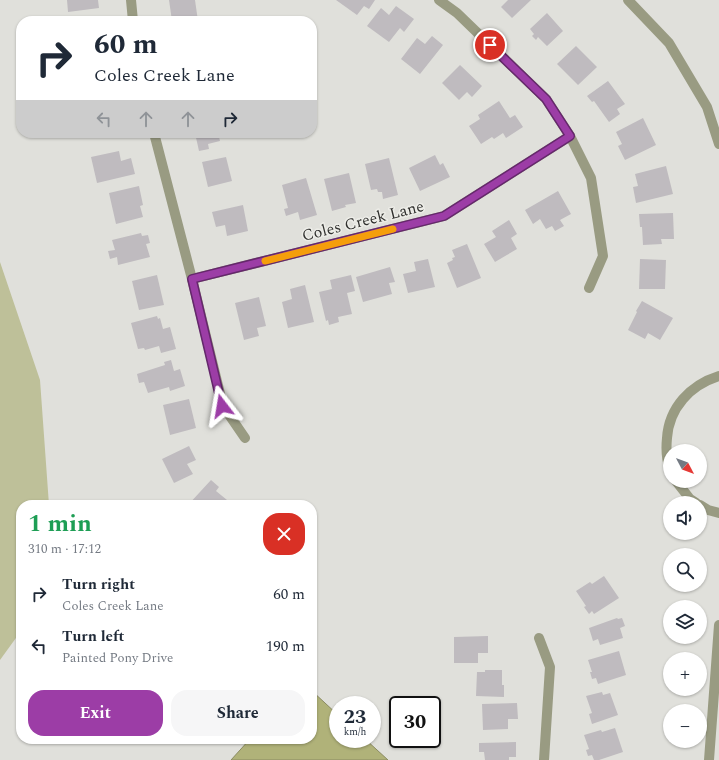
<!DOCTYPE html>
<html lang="en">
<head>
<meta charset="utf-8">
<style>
	body { margin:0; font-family:Spectral,serif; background:#f6f6f7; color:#1f2937; height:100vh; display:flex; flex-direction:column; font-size:15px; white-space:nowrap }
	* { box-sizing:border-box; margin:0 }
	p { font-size:13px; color:#747a83 }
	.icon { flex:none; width:22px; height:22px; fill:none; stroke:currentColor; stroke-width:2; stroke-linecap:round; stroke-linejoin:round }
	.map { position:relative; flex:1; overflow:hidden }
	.panel { position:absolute; left:16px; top:500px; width:301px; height:244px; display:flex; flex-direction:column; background:#fff; border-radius:16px; box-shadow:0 1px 3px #0004 }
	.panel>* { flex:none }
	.top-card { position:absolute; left:16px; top:16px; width:301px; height:122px; border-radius:16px; box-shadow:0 1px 3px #0004; background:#fff; color:#1f2937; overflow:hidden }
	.needle { width:26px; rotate:131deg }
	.fabs { position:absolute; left:663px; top:444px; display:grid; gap:8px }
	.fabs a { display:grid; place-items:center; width:44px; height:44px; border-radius:50%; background:#fff; box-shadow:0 1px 3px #0004; font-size:20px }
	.speed { position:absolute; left:329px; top:696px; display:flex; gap:8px; font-size:20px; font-weight:700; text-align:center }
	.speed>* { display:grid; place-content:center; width:52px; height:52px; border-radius:50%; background:#fff; box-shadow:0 1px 3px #0004; line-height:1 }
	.speed small { font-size:10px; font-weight:400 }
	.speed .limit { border:2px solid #111; border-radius:6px; background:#fff; color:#111 }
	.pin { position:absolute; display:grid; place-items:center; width:34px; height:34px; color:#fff; margin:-17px; border:2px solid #fff; border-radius:50%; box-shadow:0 1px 4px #0007 }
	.me { position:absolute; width:44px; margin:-22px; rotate:346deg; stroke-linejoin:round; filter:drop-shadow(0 0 3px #0008) }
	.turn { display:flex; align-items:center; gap:14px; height:84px; padding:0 12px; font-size:18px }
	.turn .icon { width:52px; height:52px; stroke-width:2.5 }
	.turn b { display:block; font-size:28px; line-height:34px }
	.lanes { display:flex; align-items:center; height:38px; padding:0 12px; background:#0003; justify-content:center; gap:20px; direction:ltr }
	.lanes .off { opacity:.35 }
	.round { display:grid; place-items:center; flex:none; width:42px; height:42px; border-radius:16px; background:#f6f6f7 }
	.head { display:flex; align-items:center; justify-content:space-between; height:68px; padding:0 12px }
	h1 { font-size:24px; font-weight:700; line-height:30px; color:#1e9e55 }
	.primary-button { display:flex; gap:8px; margin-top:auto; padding:8px 12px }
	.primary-button a { flex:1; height:46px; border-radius:16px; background:#9c3da6; color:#fff; font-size:16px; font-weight:700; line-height:46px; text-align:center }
	.primary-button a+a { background:#f6f6f7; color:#1f2937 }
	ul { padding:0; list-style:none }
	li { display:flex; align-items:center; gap:12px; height:52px; padding:0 12px }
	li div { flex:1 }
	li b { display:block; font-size:15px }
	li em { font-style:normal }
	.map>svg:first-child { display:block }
	.green { fill:#bec099 }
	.water { fill:#b0b279; stroke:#8a8b62 }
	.building { fill:#bfbbbf }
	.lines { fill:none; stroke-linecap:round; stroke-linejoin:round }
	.minor { stroke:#999b82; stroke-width:10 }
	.route-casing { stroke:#65286c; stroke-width:10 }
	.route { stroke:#9c3da6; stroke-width:7 }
	.slow { stroke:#f59e0b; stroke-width:7 }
	.labels { text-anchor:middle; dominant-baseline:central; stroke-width:3; stroke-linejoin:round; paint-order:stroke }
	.street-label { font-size:16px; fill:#30302e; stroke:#edede8 }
</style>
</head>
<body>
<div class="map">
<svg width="719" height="760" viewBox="0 0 719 760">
	<rect width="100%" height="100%" fill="#e0e0db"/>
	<path class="green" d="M0,262L40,380L49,505H21V631L0,660Z"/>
	<path class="water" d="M312,691L338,715V739H365L388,760H231L250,739H312Z"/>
	<g class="building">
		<path d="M67,0H98L99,8L68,12Z"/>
		<path d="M169,0H195L198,21H172Z"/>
		<path d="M336,0H375L369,9L364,6L357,15Z"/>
		<path d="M508,0H531L512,18L501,7Z"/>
		<path d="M396,6L414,19L404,32L400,28L389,42L367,26L381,8L389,15Z"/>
		<path d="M547,13L563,31L547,46L538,37L536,40L532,36L534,34L530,29Z"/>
		<path d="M432,36L443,45L420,74L401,59L417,38L425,44Z"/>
		<path d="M576,46L597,67L578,85L557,64Z"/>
		<path d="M460,65L482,86L472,97L467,92L459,100L442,83Z"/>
		<path d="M608,81L625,104L617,109L620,114L609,122L594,101L592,102L587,96Z"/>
		<path d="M499,101L510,118L515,115L523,127L506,138L503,133L494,139L492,137L481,144L469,126L480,119L478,115Z"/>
		<path d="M643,118L656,145L625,160L618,146L622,144L616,132Z"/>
		<path d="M93,133H125V134L112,137L111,134L94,138Z"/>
		<path d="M195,133H218L220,141L208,144L209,149L199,151Z"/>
		<path d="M119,151L121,161L131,158L135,174L97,183L91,157Z"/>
		<path d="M435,155L440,165L443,163L450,177L420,191L409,168Z"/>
		<path d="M226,157L232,181L208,187L202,162Z"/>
		<path d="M389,158L398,195L383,199L382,192H378L377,189L371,190L365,164Z"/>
		<path d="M666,166L673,194L636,203L633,187L638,186L635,174Z"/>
		<path d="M349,173L356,203L345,205L346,207L332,211L324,179Z"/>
		<path d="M306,178L317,215L300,220L298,212L286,216L284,209L288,208L282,185Z"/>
		<path d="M139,186L143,205L140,206L143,217L116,224L109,193Z"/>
		<path d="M558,191L571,214L560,220L564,226L555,231L552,226L546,229L540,219L533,224L525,210Z"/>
		<path d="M243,205L248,231L227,236L225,225L216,227L212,212Z"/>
		<path d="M673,213L674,239H661L662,244L643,245L642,227H640L639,214Z"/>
		<path d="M509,220L517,234L511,238L517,249L495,262L484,244L496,237L492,231Z"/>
		<path d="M141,233L142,236L148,235L150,243L146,244L150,257L118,265L117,257L110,259L108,251L115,250L112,240Z"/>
		<path d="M467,244L481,278L457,288L447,263L453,260L452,258L455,257L452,250Z"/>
		<path d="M428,259L435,287L408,293L403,274L416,271L414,262Z"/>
		<path d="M640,259L666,260L665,289H639Z"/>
		<path d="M390,267L395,282L389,283L392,294L363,302L356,277Z"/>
		<path d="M157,275L164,305L139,310L132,281Z"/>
		<path d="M351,275L355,291L347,293L352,314L338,317L339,322L329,325L328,320L326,321L319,292L332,289L330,280Z"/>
		<path d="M305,285L314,322L288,328L282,302L292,299L290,289Z"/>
		<path d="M259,297L266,326L257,328L259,336L244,340L235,303Z"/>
		<path d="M642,301L673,318L660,340L648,333L645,339L628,330L637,312L636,311Z"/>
		<path d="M157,316L158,319L160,318L163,329L170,327L176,349L161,353L159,346L145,350L144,348L138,349L131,323Z"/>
		<path d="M171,360L174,371L180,369L185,386L170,391L169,387L148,393L144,382L139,383L137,374L165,365L164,362Z"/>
		<path d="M189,399L196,428L170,435L163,405Z"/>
		<path d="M189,446L196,460L187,464L193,474L174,483L162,459Z"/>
		<path d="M211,480L219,487L216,491L227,500L222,505H188Z"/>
		<path d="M604,576L619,598L594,614L592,611L589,614L584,607L586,606L576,591L590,582L592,584Z"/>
		<path d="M617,618L618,619L622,618L625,626L620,628L623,638L600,645L598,639L593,641L589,628Z"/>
		<path d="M488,636V653H478V663H454V637Z"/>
		<path d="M619,651L626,675L598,684L596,678L592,679L590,672H592L588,660Z"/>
		<path d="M485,670H502V685H504V697L476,696L477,672H485Z"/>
		<path d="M602,692L603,695L610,693L618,715L592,724L589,714L592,713L586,696Z"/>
		<path d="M517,703L518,719H508V729L483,730L482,704Z"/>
		<path d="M615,728L623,752L599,760H594L592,755L588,756L586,750L589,749L584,735L601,730L602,732Z"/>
		<path d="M516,742V757H509V760H485L484,752H479V743Z"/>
	</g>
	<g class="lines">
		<g class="minor">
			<path d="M131,0L133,21"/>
			<path d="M439,0L457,13L546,99L570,136L591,178L603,256L589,288"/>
			<path d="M628,0L669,43L707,107L719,144"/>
			<path d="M154,133L192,279L223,406L245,438"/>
			<path d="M192,279L444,216L570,136"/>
			<path d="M670,469C666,459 666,448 667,438C669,408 690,385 719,376"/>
			<path d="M676,481L690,499L696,503"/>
			<path d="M700,505L708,510L719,513"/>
			<path d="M539,638L550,667L544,760"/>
			<path d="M709,760L719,625"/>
		</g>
	</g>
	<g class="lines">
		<g class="route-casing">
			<path id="route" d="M222,406L192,279L444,216L570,136L546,99L490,45"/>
		</g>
		<use href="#route" class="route"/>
		<path class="slow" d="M265,261L393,229"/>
	</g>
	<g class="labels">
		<g class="street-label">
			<text transform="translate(363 221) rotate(-14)">Coles Creek Lane</text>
		</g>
	</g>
</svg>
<div class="fabs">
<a><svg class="needle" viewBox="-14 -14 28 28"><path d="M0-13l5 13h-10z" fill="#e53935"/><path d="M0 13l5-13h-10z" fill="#747a83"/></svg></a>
<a><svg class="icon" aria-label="sound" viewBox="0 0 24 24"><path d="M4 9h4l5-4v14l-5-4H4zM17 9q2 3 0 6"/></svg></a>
<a><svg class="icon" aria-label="search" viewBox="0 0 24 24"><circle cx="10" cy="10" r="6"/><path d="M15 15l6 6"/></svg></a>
<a><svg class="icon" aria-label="layers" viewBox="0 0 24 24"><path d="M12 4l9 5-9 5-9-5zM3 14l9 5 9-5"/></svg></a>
<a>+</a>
<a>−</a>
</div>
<div class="speed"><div>23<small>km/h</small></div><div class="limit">30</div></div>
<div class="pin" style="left:490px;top:45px;background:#d93025"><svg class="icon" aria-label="arrive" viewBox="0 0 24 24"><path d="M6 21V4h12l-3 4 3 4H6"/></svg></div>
<svg class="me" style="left:222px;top:406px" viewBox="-20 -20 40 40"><path d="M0-17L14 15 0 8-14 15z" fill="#9c3da6" stroke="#fff" stroke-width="4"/></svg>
<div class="top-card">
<div class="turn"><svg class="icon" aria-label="right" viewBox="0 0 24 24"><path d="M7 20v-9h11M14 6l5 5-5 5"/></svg><div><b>60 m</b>Coles Creek Lane</div></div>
<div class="lanes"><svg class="icon off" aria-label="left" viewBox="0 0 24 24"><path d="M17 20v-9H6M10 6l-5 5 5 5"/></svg><svg class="icon off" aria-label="ahead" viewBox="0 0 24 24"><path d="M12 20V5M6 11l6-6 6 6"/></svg><svg class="icon off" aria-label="ahead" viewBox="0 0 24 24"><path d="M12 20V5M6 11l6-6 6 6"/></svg><svg class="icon" aria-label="right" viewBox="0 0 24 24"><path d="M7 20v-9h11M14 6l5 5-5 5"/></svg></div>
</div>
<section class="panel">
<div class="head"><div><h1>1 min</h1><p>310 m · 17:12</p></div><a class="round" style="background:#d93025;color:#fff"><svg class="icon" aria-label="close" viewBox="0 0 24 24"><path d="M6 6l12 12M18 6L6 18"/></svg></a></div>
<ul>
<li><svg class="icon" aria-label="right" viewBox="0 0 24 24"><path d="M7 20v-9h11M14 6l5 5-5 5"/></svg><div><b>Turn right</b><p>Coles Creek Lane</p></div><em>60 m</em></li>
<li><svg class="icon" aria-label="left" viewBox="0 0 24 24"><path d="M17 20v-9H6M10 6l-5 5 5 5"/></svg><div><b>Turn left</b><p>Painted Pony Drive</p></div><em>190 m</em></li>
</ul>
<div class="primary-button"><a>Exit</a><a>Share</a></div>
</section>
</div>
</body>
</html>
